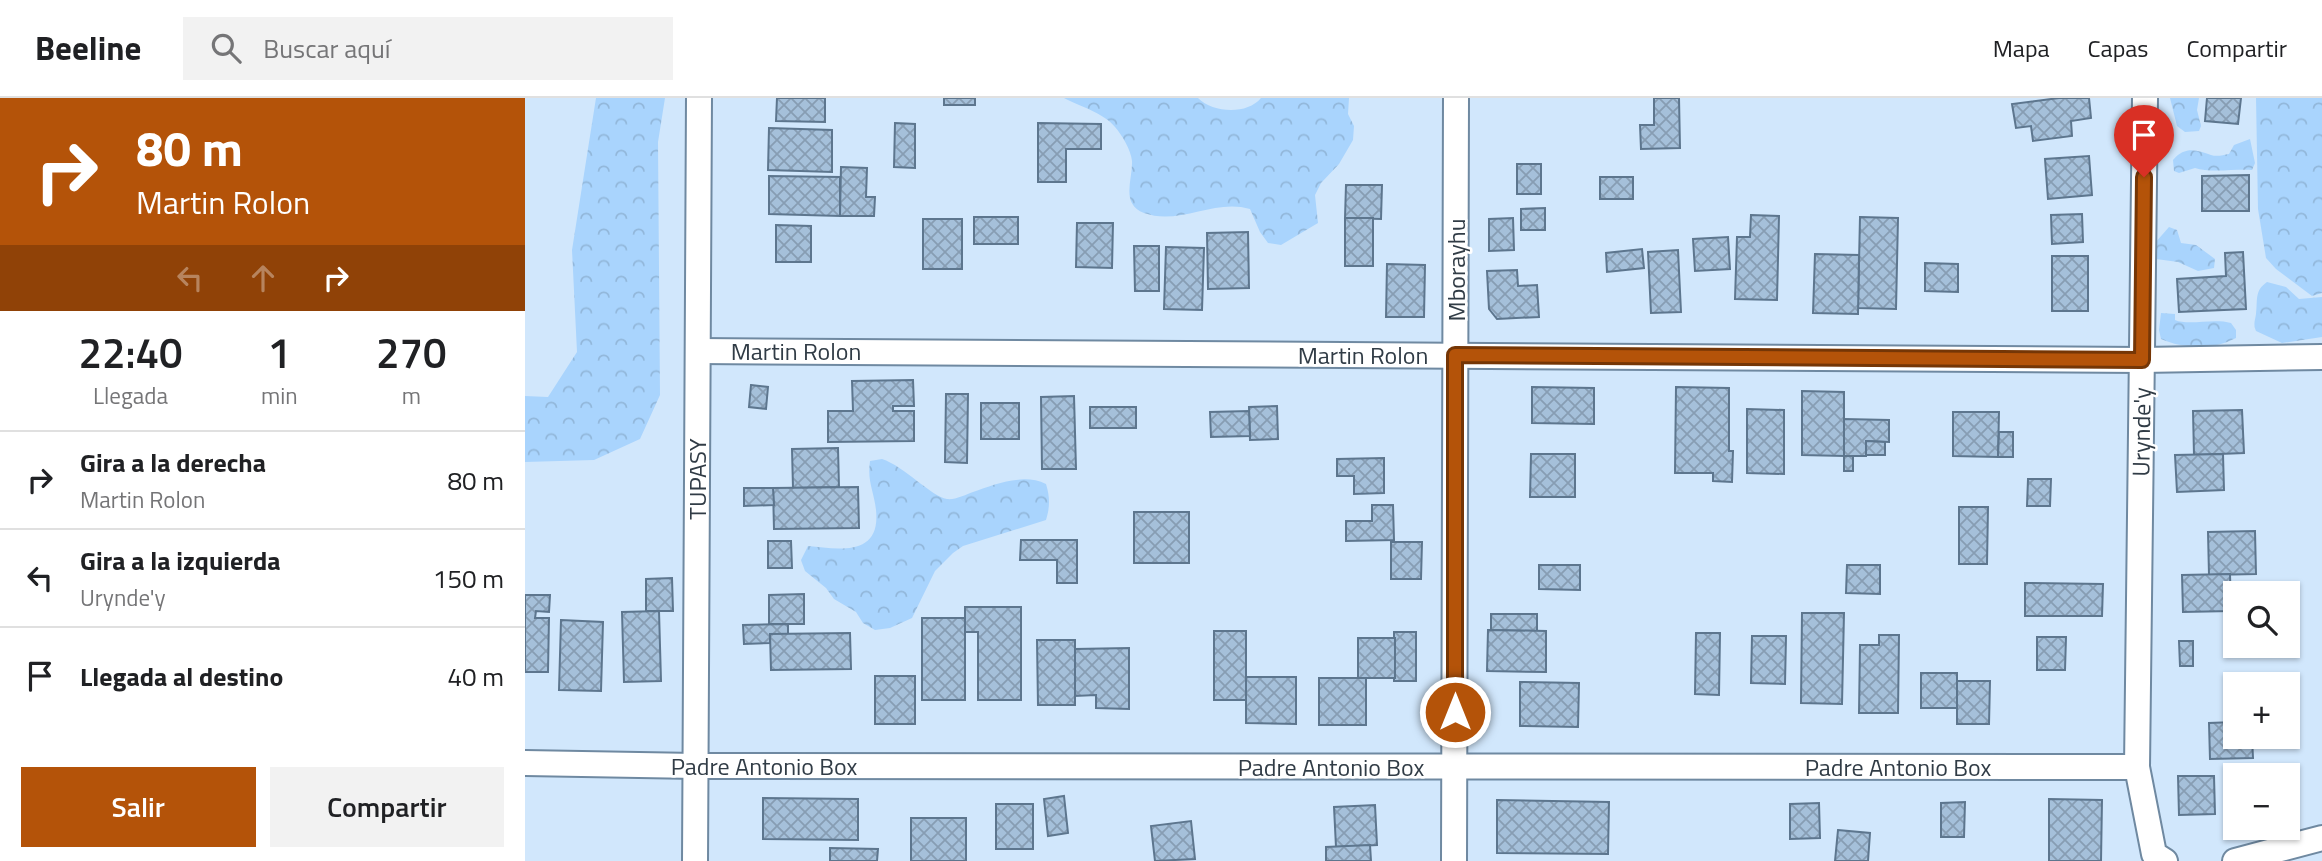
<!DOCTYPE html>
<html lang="es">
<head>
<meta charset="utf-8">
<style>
	body { margin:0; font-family:"Titillium Web",sans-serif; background:#f2f2f2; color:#202124; height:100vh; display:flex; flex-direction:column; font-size:26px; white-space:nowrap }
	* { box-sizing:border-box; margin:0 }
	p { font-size:23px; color:#757577 }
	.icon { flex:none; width:38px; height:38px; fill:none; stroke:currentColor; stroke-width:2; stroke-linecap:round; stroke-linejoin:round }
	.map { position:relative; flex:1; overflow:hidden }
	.details { display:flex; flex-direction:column; background:#fff; width:525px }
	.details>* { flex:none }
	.guide { background:#b45309; color:#fff; overflow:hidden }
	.controls { position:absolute; left:1698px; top:483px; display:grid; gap:14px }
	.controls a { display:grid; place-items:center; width:77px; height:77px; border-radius:0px; background:#fff; box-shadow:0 2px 5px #0004; font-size:35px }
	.pin { position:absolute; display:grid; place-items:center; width:60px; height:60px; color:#fff; margin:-72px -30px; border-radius:50% 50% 50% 0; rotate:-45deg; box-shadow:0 0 7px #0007 }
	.pin .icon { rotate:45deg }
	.me { position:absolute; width:77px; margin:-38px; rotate:0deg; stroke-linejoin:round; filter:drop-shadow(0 0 5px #0008) }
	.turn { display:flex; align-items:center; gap:24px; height:147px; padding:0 21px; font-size:32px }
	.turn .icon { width:91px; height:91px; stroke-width:2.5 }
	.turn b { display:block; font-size:49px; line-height:60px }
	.lanes { display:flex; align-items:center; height:66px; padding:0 21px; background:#0003; justify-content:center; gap:35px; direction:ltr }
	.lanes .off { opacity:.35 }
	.eta { display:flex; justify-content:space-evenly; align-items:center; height:119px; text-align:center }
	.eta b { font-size:42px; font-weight:600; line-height:49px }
	.primary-button { display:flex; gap:14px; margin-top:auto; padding:14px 21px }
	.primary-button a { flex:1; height:80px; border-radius:0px; background:#b45309; color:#fff; font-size:28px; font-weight:600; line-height:80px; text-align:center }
	.primary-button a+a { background:#f2f2f2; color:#202124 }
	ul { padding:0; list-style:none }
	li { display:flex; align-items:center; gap:21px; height:98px; padding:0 21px; border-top:2px solid #e0e0e0 }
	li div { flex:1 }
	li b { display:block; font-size:26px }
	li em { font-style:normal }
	header { display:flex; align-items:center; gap:42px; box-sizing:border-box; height:98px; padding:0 35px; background:#fff; border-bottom:2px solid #e0e0e0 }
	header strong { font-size:33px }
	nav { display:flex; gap:38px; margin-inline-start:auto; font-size:24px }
	.search { width:490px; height:63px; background:#f2f2f2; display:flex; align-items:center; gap:18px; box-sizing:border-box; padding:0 24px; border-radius:0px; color:#757577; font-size:26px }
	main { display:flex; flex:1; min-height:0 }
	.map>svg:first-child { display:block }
	.forest { fill:url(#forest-crowns) }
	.building { fill:url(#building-cross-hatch); stroke:#5d768e; stroke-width:2 }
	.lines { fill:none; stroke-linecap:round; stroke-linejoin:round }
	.minor-casing { stroke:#6f89a1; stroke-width:28 }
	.minor { stroke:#fff; stroke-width:24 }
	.route-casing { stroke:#753606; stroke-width:18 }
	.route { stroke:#b45309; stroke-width:12 }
	.labels { text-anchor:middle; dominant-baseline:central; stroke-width:5; stroke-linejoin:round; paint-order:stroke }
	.street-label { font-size:24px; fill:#313c46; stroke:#fff }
</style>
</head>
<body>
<header>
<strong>Beeline</strong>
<div class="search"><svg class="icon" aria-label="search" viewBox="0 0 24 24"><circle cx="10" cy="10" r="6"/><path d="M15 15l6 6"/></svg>Buscar aquí</div>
<nav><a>Mapa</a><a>Capas</a><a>Compartir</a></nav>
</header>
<main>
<section class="details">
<div class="guide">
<div class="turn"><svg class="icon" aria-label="right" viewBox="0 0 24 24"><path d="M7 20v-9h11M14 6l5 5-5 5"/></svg><div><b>80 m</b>Martin Rolon</div></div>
<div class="lanes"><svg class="icon off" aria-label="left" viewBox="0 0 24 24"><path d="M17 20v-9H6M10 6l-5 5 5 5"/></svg><svg class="icon off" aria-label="ahead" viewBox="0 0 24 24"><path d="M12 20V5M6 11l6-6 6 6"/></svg><svg class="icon" aria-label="right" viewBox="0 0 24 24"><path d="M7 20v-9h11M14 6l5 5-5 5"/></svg></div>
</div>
<div class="eta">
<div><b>22:40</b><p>Llegada</p></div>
<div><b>1</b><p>min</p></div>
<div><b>270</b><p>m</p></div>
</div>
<ul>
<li><svg class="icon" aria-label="right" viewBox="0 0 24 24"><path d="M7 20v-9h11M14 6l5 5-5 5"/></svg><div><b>Gira a la derecha</b><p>Martin Rolon</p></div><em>80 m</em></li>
<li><svg class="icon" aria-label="left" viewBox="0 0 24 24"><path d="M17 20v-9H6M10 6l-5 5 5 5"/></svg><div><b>Gira a la izquierda</b><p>Urynde'y</p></div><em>150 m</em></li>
<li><svg class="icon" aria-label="arrive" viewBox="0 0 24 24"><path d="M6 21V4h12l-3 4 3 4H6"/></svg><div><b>Llegada al destino</b></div><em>40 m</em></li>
</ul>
<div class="primary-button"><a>Salir</a><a>Compartir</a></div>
</section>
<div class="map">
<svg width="1797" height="763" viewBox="0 0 1797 763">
	<defs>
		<pattern id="forest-crowns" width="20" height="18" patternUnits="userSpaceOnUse" patternTransform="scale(1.75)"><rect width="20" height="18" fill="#a9d4fd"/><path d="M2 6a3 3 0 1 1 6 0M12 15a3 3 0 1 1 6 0" fill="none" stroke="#92b7da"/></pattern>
		<pattern id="building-cross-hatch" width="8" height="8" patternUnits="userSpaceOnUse" patternTransform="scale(1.75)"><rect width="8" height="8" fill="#a5c0da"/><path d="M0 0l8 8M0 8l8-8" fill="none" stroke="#879db3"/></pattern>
	</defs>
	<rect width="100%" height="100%" fill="#d1e7fc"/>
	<g class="forest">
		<path d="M71,0H140L133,44L135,297L115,341L69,362L0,364V298L23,299L52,254L47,152Z"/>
		<path d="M539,0H673C688,15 722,17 736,0H824L823,16L829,28L828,42L814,66L796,85L790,97L793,125L756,147L743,145L735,134L725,111C690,100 654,128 619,115C595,106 608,81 607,63C606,52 597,37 590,29C579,15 554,8 539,0Z"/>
		<path d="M1645,0H1674L1672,12L1676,28L1674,33L1660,34L1652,28Z"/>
		<path d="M1731,0H1797V195L1787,198L1751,171L1741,160L1733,111Z"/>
		<path d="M1725,41L1730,65L1727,72C1709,71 1684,75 1670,70L1654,75L1649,73L1648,62C1660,48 1672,52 1686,57C1692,59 1698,57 1704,56L1709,47Z"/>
		<path d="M1644,129L1652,132L1656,145L1671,147L1690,161L1689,170L1673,173L1653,164L1631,161L1630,145Z"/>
		<path d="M1742,184L1761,189L1774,201L1797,199V239L1757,245L1731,233C1728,226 1730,223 1731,216C1733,202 1729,193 1742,184Z"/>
		<path d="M1636,215L1650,216V222C1664,228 1688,220 1706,225L1711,232V240C1688,252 1659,251 1636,241L1634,232Z"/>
		<path d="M357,361C379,368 407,399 422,401C430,402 440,397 448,394C470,386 499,375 521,386C525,399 525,409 521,422L438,448L428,455L410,473L387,520L365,530L350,532L338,525L331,514L309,501L301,490L280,473L276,462L283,448C313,451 356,459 351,412C349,393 342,384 345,363Z"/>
	</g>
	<g class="building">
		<path d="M252,0H300V24L251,23Z"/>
		<rect x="419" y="0" width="31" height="7"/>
		<path d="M1129,0H1154L1155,50L1116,51L1115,27H1129Z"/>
		<path d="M1534,0H1564L1566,20L1546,23L1547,38L1508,43L1506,28L1491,30L1487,6Z"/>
		<path d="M1682,0H1716L1713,26L1680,23Z"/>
		<path d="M370,25L390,26V70L369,69Z"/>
		<path d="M513,25L576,26V51H541V84H513Z"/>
		<path d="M244,30L307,32V74L243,72Z"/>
		<path d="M1564,58L1567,97L1523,101L1520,61Z"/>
		<rect x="992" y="66" width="24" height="30"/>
		<path d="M316,69L342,70L341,99H350L349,118H315Z"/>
		<path d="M1724,77V113H1677V78Z"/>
		<path d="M244,78L315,79V118L244,116Z"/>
		<rect x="1075" y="79" width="33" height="22"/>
		<path d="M821,87H857L856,121L820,120Z"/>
		<path d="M1020,110V132H996V111Z"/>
		<path d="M1557,116L1558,144L1527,146L1526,117Z"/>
		<path d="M1226,117L1254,118L1252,202L1210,201L1212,139H1225Z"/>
		<rect x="449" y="119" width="44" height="27"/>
		<path d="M1335,119L1373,120L1371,211L1333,210Z"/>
		<rect x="820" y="120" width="28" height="48"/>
		<path d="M988,120L989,152L964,153V121Z"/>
		<rect x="398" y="121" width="39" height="50"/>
		<path d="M552,125H588L587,170L551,169Z"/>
		<path d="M251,127L286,128V164H251Z"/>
		<path d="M723,134L724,190L683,191L682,135Z"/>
		<path d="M1203,139L1205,171L1170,173L1168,141Z"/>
		<path d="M609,148H634V193H610Z"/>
		<path d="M641,149L679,150L677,212L639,211Z"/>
		<path d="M1117,151L1119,170L1082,174L1081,155Z"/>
		<path d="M1153,152L1156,214L1126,215L1123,154Z"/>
		<path d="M1718,154L1721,211L1654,214L1652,181L1701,178L1700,155Z"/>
		<path d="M1290,156L1334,157L1333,216L1288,215Z"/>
		<rect x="1527" y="158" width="36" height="55"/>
		<path d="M1400,165L1433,166V194L1400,193Z"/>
		<path d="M862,166L900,167L899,219H861Z"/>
		<path d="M992,172L993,188L1012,187L1014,219L972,221L964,211L962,173Z"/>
		<path d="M388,282L389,308H368V313H389V343L303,344V313H328L327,283Z"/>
		<path d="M226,287L243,289L241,311L224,309Z"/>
		<path d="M1007,289L1069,290V326L1007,325Z"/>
		<path d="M1151,289L1204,290V353H1208L1207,384L1188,383V375H1150Z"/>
		<path d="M1277,293L1319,294V358L1277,357Z"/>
		<path d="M421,296H443L442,365L420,364Z"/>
		<path d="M549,298L551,371H517L516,299Z"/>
		<rect x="456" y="305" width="38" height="36"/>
		<path d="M752,308L753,341L725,342L724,309Z"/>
		<rect x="565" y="309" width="46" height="21"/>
		<path d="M1222,311L1259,312V376L1222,375Z"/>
		<path d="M1717,312L1719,355L1669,357L1668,313Z"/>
		<path d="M724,313L725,338L686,339L685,314Z"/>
		<path d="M1428,314H1474L1473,359L1428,358Z"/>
		<path d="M1319,321L1364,322V344L1341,343V358H1319Z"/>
		<path d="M1474,334H1488V359H1473Z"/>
		<path d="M1341,343L1360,344V357H1341Z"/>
		<path d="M313,350L314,389L268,390L267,351Z"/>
		<path d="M1006,356H1050V399H1005Z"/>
		<path d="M1698,356L1699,392L1652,394L1650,357Z"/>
		<rect x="1319" y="358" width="9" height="15"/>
		<path d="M859,360V395L829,396V378H812V361Z"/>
		<path d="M1503,381H1526L1525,408H1502Z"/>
		<path d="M333,389L334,430L249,431L248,390Z"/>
		<path d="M219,390H248L249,407L219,408Z"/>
		<path d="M847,407H868L869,442L821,443V423H847Z"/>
		<path d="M1434,409H1463L1462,466H1434Z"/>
		<rect x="609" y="414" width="55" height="51"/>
		<path d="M1730,433L1731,476L1684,477L1683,434Z"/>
		<path d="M496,442H552V485H532V462H495Z"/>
		<path d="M243,443H266L267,470H243Z"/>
		<path d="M866,444H897L896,481H866Z"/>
		<path d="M1014,467H1055V492L1014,491Z"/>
		<path d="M1322,467H1355V496L1321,495Z"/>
		<path d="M1705,476L1706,513L1658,514L1657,477Z"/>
		<path d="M147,480L148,513H121V481Z"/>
		<path d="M1500,485L1578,486L1577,518H1500Z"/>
		<path d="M279,496V526H244V497Z"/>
		<path d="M0,497H25L24,514L11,513L10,520H24L23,574H0Z"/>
		<path d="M440,509H496V602H453V534H440Z"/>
		<path d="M134,513L136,583L99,584L97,514Z"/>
		<path d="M1277,515H1319L1317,606L1276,605Z"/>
		<path d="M966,516H1012V533L966,532Z"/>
		<rect x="397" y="520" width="43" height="82"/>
		<path d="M36,522L78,524L76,593L34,592Z"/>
		<path d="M263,526V536H245V545L219,546L218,527Z"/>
		<path d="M963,532L1021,533V574L962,573Z"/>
		<rect x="689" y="533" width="32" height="69"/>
		<rect x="869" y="534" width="22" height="49"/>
		<path d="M325,535L326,571L246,572L245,536Z"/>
		<path d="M1171,535H1195L1194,597L1170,596Z"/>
		<path d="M1354,537H1374L1373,615H1334L1335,547H1354Z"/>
		<path d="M1227,538H1261L1260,586L1226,585Z"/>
		<path d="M1512,539H1541L1540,572H1512Z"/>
		<rect x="833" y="540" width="37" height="40"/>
		<path d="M512,542H550V607H513Z"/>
		<path d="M1654,543H1668V568H1655Z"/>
		<path d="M604,550V611L571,610V597L550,598V551Z"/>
		<rect x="1396" y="575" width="36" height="35"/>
		<rect x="350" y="578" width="40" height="48"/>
		<path d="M721,579H771V626L721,625Z"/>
		<rect x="794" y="580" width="47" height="47"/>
		<path d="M1432,583H1465L1464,626H1432Z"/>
		<path d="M995,584L1054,585L1053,629L995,628Z"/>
		<path d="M1710,624V639H1727L1728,660L1685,661L1684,625Z"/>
		<path d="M1653,678H1689L1690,716L1654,717Z"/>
		<path d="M539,698L543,735L523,738L519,701Z"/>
		<path d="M238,700L333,701V742L238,741Z"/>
		<path d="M1524,701L1577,702L1576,763H1524Z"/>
		<path d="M972,702L1084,704L1083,756L972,755Z"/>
		<path d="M1440,704L1439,739H1416V705Z"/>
		<path d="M1294,705L1295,740L1265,741V706Z"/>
		<rect x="471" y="706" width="37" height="45"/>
		<path d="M850,707L852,747L811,749L809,709Z"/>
		<rect x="386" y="720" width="55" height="43"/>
		<path d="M666,723L670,761L630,763L626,728Z"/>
		<path d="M1313,732L1345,735L1343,763H1310Z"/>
		<path d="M845,747L846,763H801V749Z"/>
		<path d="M305,750L353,751L352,763H305Z"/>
	</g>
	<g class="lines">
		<g class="minor-casing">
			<g id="minor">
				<path d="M1620,0L1612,669L1629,756L1640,763"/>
				<path d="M173,253L1617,262L1797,259"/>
				<path d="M0,665L171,668L1612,669"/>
				<path d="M170,763L174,0"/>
				<path d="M929,763L931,0"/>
				<path d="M1710,763L1797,740"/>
			</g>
		</g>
		<use href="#minor" class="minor"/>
	</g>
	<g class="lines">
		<g class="route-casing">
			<path id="route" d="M930,614V257L1617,262L1619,79"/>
		</g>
		<use href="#route" class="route"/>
	</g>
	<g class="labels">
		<g class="street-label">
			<text transform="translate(931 172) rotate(-90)">Mborayhu</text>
			<text x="271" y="253">Martin Rolon</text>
			<text x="838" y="257">Martin Rolon</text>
			<text transform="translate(1616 334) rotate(-89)">Urynde'y</text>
			<text transform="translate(172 381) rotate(-90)">TUPASY</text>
			<text x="239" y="668">Padre Antonio Box</text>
			<text x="806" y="669">Padre Antonio Box</text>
			<text x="1373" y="669">Padre Antonio Box</text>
		</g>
	</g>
</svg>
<div class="controls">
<a><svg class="icon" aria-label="search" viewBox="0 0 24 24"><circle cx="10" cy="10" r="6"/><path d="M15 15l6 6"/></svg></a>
<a>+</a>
<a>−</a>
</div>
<div class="pin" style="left:1619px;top:79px;background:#d93025"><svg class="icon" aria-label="arrive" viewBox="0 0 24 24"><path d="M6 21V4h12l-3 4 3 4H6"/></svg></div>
<svg class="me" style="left:930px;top:614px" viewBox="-20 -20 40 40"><circle r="17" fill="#b45309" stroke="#fff" stroke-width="3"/><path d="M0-11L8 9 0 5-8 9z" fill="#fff"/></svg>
</div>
</main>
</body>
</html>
